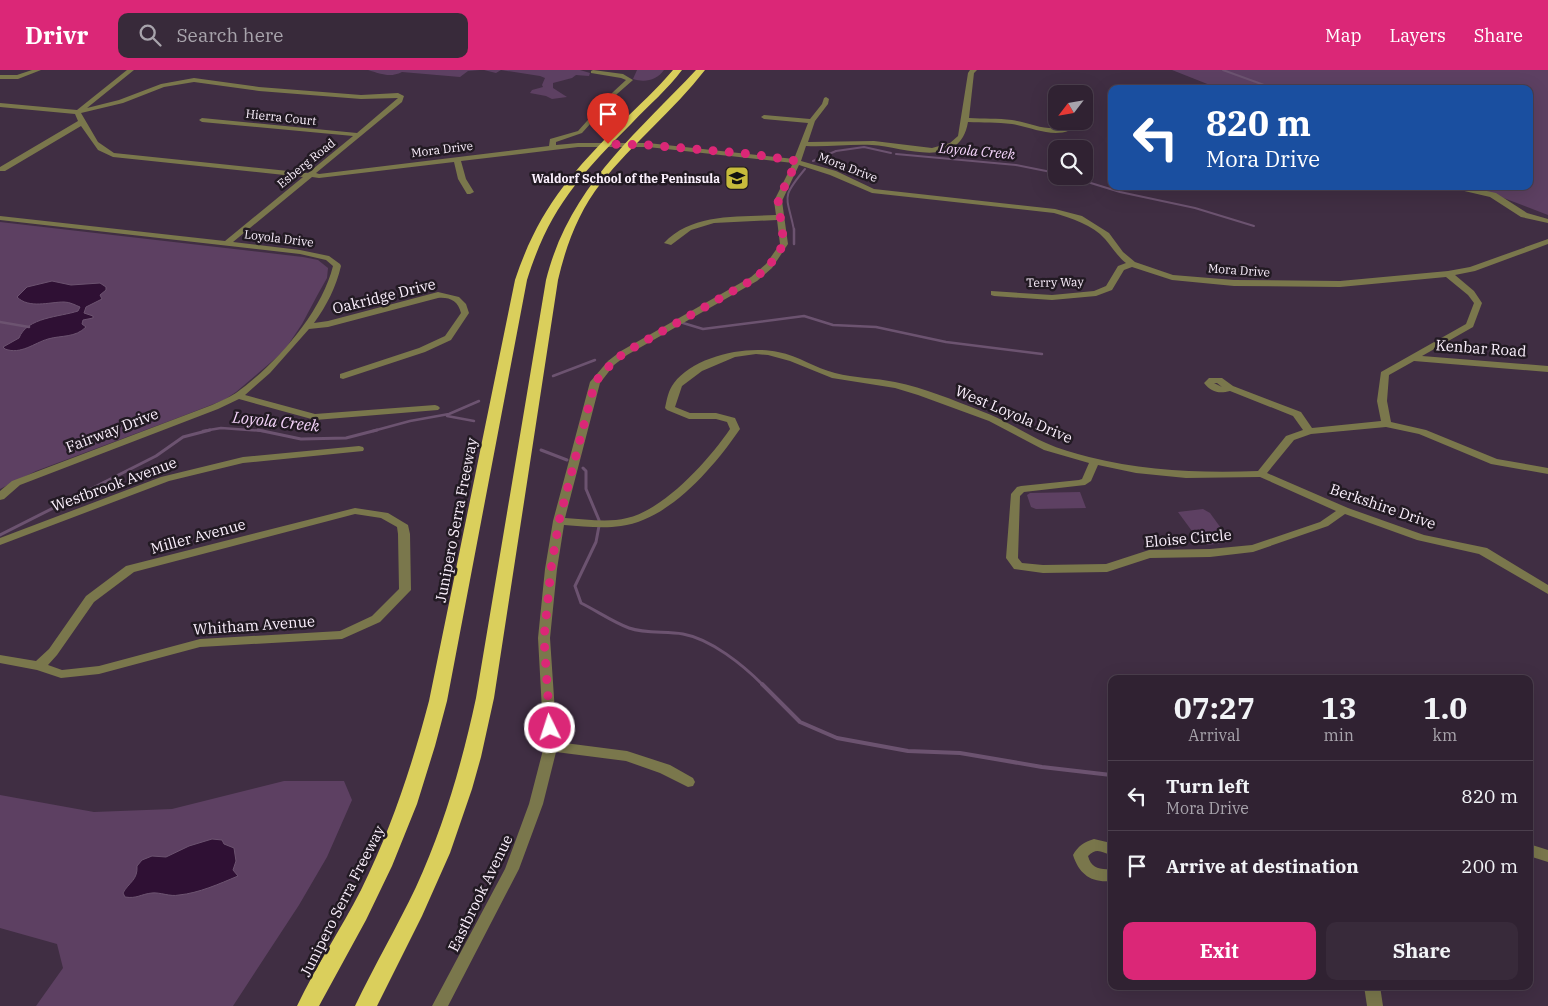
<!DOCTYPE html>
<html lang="en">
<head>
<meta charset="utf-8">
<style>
	body { margin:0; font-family:"IBM Plex Serif",serif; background:#382a3a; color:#f1f3f6; height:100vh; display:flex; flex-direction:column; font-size:19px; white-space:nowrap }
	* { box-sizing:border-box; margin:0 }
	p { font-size:16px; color:#a8a4ac }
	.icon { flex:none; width:28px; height:28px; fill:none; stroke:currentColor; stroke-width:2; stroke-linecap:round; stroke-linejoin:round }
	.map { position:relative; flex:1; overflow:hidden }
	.side { position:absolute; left:1108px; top:605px; width:425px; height:315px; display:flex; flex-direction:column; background:#302232; border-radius:10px; box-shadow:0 5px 20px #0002,0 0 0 1px #4b3f4d }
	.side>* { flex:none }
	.guide { position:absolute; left:1108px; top:15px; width:425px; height:105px; border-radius:10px; box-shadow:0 5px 20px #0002,0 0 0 1px #4b3f4d; background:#1a4fa0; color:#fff; overflow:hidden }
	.needle { width:32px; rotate:239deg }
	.fabs { position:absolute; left:1048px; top:15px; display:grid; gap:10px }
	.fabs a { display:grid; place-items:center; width:45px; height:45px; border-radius:10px; background:#302232; box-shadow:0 5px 20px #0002,0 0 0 1px #4b3f4d; font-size:25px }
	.pin { position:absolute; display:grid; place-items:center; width:42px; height:42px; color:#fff; margin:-51px -21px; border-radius:50% 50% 50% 0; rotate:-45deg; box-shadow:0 0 5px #0007 }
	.pin .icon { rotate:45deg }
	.me { position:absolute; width:55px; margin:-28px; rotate:356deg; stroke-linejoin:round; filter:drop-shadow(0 0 4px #0008) }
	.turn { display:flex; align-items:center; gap:18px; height:105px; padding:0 15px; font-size:22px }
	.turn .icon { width:65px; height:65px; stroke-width:2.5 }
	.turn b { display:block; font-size:35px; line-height:42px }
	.eta { display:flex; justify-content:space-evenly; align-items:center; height:85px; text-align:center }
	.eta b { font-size:30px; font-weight:700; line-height:35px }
	.button { display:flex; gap:10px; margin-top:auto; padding:10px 15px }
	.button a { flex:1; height:58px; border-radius:10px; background:#db2777; color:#fff; font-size:20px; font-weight:700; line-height:58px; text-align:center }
	.button a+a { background:#382a3a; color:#f1f3f6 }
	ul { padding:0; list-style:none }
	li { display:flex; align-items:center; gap:15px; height:70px; padding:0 15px; border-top:1px solid #4b3f4d }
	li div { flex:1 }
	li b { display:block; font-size:19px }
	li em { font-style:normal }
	header { display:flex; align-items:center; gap:30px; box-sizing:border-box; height:70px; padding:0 25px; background:#db2777; color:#fff }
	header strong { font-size:24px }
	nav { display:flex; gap:28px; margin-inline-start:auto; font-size:18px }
	.search { width:350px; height:45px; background:#382a3a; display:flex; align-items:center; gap:12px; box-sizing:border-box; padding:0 18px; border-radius:10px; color:#a8a4ac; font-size:19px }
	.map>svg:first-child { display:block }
	.green { fill:#5d4062 }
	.water { fill:#2f1034; stroke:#6c5370 }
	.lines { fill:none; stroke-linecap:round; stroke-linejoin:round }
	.stream-far3 { stroke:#6c5370; stroke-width:2 }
	.stream-far2 { stroke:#6c5370; stroke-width:2.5 }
	.stream-far1 { stroke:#6c5370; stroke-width:3 }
	.stream { stroke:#6c5370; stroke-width:4 }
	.street { fill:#7a774c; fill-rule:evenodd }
	.highway { fill:#dacf5c; fill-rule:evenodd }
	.route { stroke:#db2777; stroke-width:9; stroke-dasharray:0 16.2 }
	.labels { text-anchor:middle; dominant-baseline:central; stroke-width:5; stroke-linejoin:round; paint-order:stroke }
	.far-street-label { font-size:12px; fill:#fbf0fd; stroke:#221a23 }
	.far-poi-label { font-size:12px; font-weight:bold; fill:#fbf0fd; stroke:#221a23; text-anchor:end }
	.far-water-label { font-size:14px; font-style:italic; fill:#f7d6fd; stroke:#221a23 }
	.street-label { font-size:15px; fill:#fbf0fd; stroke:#221a23 }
	.water-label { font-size:16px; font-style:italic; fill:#f7d6fd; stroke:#221a23 }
</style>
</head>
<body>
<header>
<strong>Drivr</strong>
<div class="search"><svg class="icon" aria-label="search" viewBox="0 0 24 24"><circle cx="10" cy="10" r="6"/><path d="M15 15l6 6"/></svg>Search here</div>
<nav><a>Map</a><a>Layers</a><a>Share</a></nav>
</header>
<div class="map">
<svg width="1548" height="936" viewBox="0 0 1548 936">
	<rect width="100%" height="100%" fill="#402e43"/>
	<g class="green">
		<path d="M368,0H480L468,1L460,7L402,2C390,8 381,4 368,0Z"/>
		<path d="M484,0H580L590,3L589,6L576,5L572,8L553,13V18L567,27L552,29L546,26L530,23L532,20L543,17L542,15L545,8L540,6L501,0L496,3Z"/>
		<path d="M637,0H664C657,10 645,13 633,9Z"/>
		<path d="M1172,0H1548V145L1472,116H1529V19H1220Z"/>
		<path d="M0,152L303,187L318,190L328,198L327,208L318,224L302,254L284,281L236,322L224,330L180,347L36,401L0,419Z"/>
		<path d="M1080,422L1086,438L1036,439L1031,437L1027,425L1030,423Z"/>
		<path d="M1203,439L1210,443L1231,472L1207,475L1200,472L1178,442Z"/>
		<path d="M284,711H344L352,730L327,787L299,835L233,936H36L63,898L57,874L0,858V725L94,742L172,739Z"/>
	</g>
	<g class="water">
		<path d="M52,211L71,215L100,213L106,217V220L100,225L102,229L86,237L84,243L93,246V248L83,250L82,254L86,257C75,268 62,265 48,269C34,273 21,285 5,279L3,277L19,268C27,247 60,247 78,241L80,237C75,235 70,232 64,232C49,232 29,239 17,227L27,217Z"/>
		<path d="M212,769L222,770L224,774L234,778L236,791L233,800L238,806C219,814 199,823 179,825C170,827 160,822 152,823C141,824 137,829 125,827L123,823C129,812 138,810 137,796L142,790L152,786L166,787L189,776Z"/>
	</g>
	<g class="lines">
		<g class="stream-far3">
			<path d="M1223,0L1275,19"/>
			<path d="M836,81L864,77L891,83"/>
			<path d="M896,84L1016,95L1056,103"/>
			<path d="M813,91L836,81"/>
			<path d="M1068,106L1120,122L1195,138L1254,156"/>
			<path d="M794,160C787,125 780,129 805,99"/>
		</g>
		<g class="stream-far2">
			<path d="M794,159V174"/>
			<path d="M0,252L29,257"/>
			<path d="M683,253L703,259L804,246L833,255L876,257L946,272L1042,284"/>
			<path d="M553,306L595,290"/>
			<path d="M447,346L474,351"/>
			<path d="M203,361L221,358L264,361"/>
			<path d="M373,361L410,351L449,344L479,331"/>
		</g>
		<g class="stream-far1">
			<path d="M258,360L301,369L346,368L377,360"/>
			<path d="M541,380L567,390"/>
			<path d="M583,398L586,401V419L599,450V456L596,472L575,516L581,533C597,541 613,552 629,558C646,564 665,561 683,564C711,569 743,595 763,615"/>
			<path d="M0,465L156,386L183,367L210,360"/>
		</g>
		<path class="stream" d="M762,614L800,652L837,668L908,681L960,683L1042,697L1111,705"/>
		<g class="street">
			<path d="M32,0H41L18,9H0V5H17Z"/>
			<path d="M127,0H134L87,38L119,30L161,14L194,8L259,17L361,25L398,23L404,26L402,32L316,103L319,104L549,76L550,69L578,61L613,22L626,10L621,8L591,3V1L593,0L623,4L633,10L617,24L582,63L556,72V75L578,73H648L794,89L808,53L764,49L761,47L764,45L810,49L822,34L824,28L826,27L829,29L828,34L815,51L808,72L874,71L932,78L950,73L958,66L968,3L970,0H977L974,3L969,48C983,49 998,48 1012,50C1035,54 1055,66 1076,51L1082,52C1061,73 1036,58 1012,54C997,52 983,53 968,52C960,101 904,77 872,75C850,74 828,77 806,76L801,91L836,101L874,119L1055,139L1082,146L1109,163L1123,182L1135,192L1173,205L1234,210L1340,211L1448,201L1470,197L1548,169V174L1475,201L1455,205L1474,221L1482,233L1473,257L1422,286L1548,296V302L1414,291L1389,305L1387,331L1391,352L1426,360L1497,389L1548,398V404L1491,394L1419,364L1386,357L1311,364L1294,370L1267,403L1348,438L1424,465L1487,478L1548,515V524L1479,484L1417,470L1345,444L1328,456L1253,482L1210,487L1150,488L1107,502L1043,503L1014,499L1006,488L1011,424L1017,417L1021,416L1079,410L1082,409L1089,393L1044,380L989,351L918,325L895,318L832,308L790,291L768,285L756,284L735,287L702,301L682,316L675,337L690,343H716L735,348L740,359C714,397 669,450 621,456C602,459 583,456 564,455L557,499L550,568L557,672L627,681L670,695L693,708L695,712L693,716L688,717L660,703L626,691L556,682L543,734L519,799L448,936H432L505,799L529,734L544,676L538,568L545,499L553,451L590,312L608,291L621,281L751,207L766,194L780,174L777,150L714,153L691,160L671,175L664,173C692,143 738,147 776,145L774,131L793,93L648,77H578L461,91L466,109L474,122L470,124H467L458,109L454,92L319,108L312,107L233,172L300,180L329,186L340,194L341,196C336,217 327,235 314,253L328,251L438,222L459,227L466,234L469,243L451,270L425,282L343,309L340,308V304L419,278L445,266L461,243C458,231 450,227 438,228L328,257L309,259L270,303L245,325L315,344L435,335L438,336L440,338L438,340L315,350L239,329L218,339L20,415L4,429L0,430V421L12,411L212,335C220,331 228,328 236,323C275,295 321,244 333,196L326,190L300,184L0,150V146L225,171L303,107L113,87L98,80L81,56L5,101H0V97L78,51L75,44L0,37V33L77,40ZM194,12L259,21L361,29L398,28L357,63L202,48L199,50L202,52L353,66L308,103L114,83L98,72L81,43L123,33L164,17ZM799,95L830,105L872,123L1054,143C1071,148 1093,155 1105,169C1112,177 1117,186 1126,193L1118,196L1106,216L1094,221L1052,225L991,221V225L994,226L1052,230L1096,226L1112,220L1124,200L1132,197L1172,210L1234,216L1340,217L1446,207L1468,225L1474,233L1466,254L1381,302L1377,331L1381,351L1312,358L1301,342L1233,316L1222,308H1209L1204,313C1211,322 1219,324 1230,321L1293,346L1303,360L1286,366L1258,401C1201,403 1144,401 1089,387C1074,383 1059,379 1046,373C1024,363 1004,349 981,341C953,330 925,318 895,312C875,308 855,308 835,303C815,298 799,286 778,282C747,275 694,286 674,313C668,321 667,329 665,338L667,340L689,349H716L727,352L730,359C709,390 664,440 627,448C607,453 586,449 565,448L600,313L614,295L627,285L757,211L772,198L788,174L782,131ZM1214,313H1217L1222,317ZM1098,395L1136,403L1186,408L1260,407L1336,441L1320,452L1252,475L1210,479L1149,480L1106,494L1043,495L1022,493L1018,488L1020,426L1024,422L1085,415L1091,411Z"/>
			<path d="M1443,116H1464L1496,123L1527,143L1548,149V153L1521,147L1490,127Z"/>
			<path d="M359,376L363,377L364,379L363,381L243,393L169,411L0,475V468L161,407L243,387Z"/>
			<path d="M355,438L388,443L408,455L410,464L411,520L380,552L342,569L200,577L99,604L61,608L37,600L0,593V585L36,591L49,579L86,526L126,496ZM355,444L381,448L397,457L398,464L399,519L372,546L340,561L200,569L99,596L62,600L48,595L57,585L94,532L134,502Z"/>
			<path d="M1094,769L1111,773V785C1102,782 1096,777 1088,786C1091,798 1100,800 1111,799V811C1091,813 1079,804 1073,785C1078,776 1084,772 1094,769Z"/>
			<path d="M1529,774L1548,780V792L1529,786Z"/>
			<path d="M1364,916H1380L1383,936H1367Z"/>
		</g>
		<g class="highway">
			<path d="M673,0H682C668,19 649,35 632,53C580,105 549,139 527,210L447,631L435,676L417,734L392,796L366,850L319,936H297C316,896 341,859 361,820C391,759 412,696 429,631L515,210C538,141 569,105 620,54C638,36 657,19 673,0Z"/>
			<path d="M696,0H705C674,40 633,73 601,113C579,141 566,175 558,210L494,628L481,687L472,719L450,783L422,846L377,936H355C374,896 397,857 416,817C444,756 462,693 476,628L546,210C569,118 634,66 696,0Z"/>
		</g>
	</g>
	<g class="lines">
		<path class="route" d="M550,658L544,568L551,499L559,451L595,312L612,293L624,283L754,209L769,196L784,174L778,130L797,91L751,84L648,75L608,74"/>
	</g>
	<defs>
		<g id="school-square" transform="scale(1.25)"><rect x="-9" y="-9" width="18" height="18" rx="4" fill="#c7bb3b" stroke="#221a23"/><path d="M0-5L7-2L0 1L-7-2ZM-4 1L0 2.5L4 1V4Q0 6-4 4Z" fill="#111"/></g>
	</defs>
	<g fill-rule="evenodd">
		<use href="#school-square" x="737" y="108"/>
	</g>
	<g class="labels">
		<g class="far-street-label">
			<text transform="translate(281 47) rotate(6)">Hierra Court</text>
			<text transform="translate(442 79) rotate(-7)">Mora Drive</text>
			<text transform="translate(306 93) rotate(-39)">Esberg Road</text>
			<text transform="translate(848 97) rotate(21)">Mora Drive</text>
			<text transform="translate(279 168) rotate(7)">Loyola Drive</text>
			<text transform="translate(1239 200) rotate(4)">Mora Drive</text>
			<text transform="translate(1055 212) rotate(-1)">Terry Way</text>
		</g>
		<g class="far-poi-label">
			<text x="720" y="108">Waldorf School of the Peninsula</text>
		</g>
		<g class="far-water-label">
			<text transform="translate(977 81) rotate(5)">Loyola Creek</text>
		</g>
		<g class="street-label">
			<text transform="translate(384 226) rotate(-14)">Oakridge Drive</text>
			<text transform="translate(1481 278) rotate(4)">Kenbar Road</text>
			<text transform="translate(1014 344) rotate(23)">West Loyola Drive</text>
			<text transform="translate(112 360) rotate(-21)">Fairway Drive</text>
			<text transform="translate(114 414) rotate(-20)">Westbrook Avenue</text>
			<text transform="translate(1383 436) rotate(19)">Berkshire Drive</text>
			<text transform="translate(456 450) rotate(-79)">Junipero Serra Freeway</text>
			<text transform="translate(198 466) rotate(-15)">Miller Avenue</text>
			<text transform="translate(1188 468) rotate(-5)">Eloise Circle</text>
			<text transform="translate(254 555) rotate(-4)">Whitham Avenue</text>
			<text transform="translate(480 823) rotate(-64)">Eastbrook Avenue</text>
			<text transform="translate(342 831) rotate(-63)">Junipero Serra Freeway</text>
		</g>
		<g class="water-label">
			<text transform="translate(276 351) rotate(6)">Loyola Creek</text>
		</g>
	</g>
</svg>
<div class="fabs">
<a><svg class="needle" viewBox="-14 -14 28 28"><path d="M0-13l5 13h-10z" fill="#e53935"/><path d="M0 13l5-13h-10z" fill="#a8a4ac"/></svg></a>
<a><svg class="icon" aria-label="search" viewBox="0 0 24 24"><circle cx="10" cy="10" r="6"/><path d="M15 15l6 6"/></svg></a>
</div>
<div class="pin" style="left:608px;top:74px;background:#d93025"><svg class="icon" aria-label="arrive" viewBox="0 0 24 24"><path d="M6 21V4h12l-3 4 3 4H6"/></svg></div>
<svg class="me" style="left:550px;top:658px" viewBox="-20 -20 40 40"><circle r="17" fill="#db2777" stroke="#fff" stroke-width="3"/><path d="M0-11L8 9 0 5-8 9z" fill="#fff"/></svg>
<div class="guide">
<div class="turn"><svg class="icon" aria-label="left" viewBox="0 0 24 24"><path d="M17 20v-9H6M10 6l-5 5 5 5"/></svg><div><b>820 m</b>Mora Drive</div></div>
</div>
<section class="side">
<div class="eta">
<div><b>07:27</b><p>Arrival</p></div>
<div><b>13</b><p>min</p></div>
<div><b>1.0</b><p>km</p></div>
</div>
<ul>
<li><svg class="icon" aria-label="left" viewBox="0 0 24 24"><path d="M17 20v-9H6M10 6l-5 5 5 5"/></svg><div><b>Turn left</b><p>Mora Drive</p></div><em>820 m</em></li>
<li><svg class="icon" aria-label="arrive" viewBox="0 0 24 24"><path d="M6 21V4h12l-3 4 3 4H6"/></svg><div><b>Arrive at destination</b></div><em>200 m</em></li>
</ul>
<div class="button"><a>Exit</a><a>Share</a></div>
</section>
</div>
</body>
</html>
